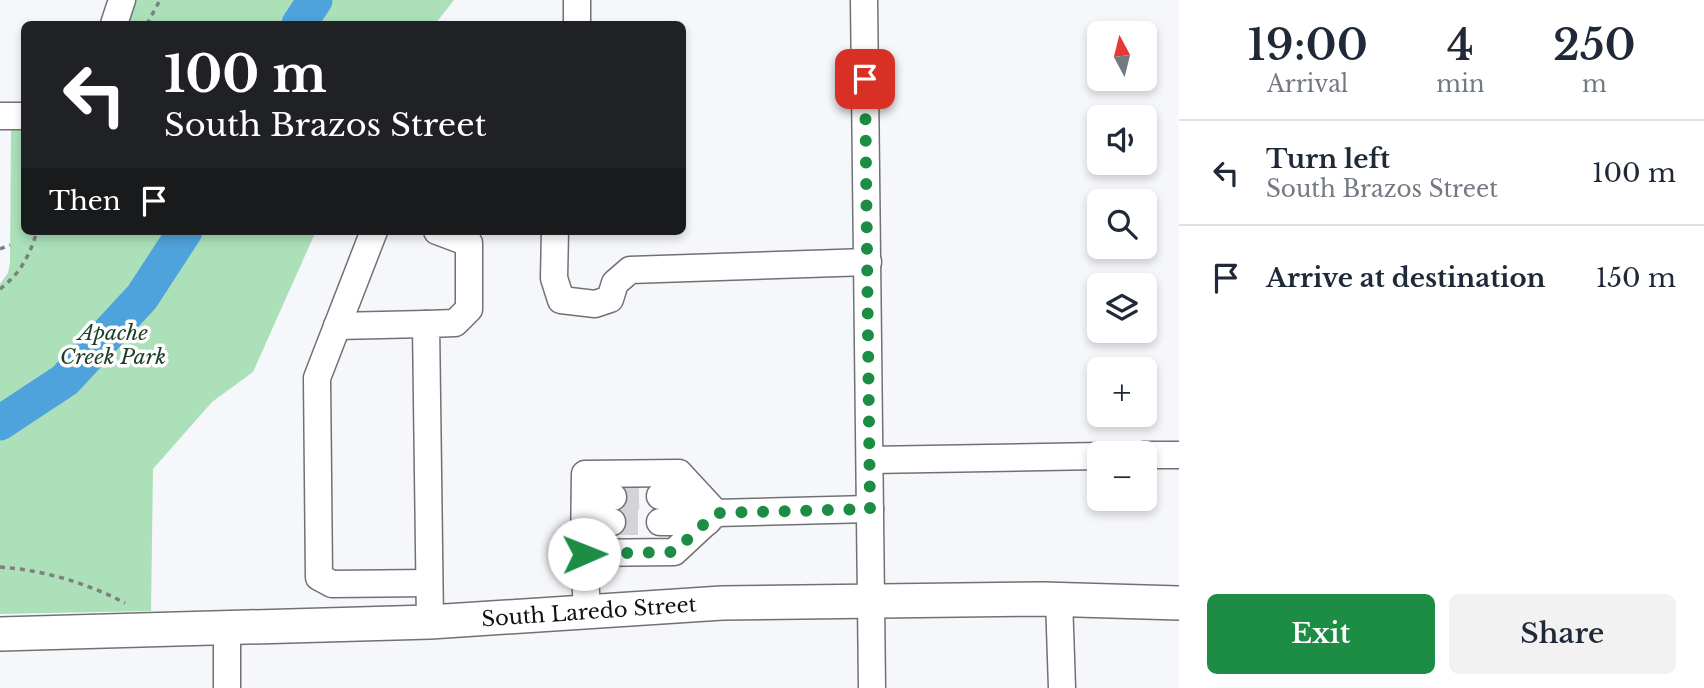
<!DOCTYPE html>
<html lang="en">
<head>
<meta charset="utf-8">
<style>
	body { margin:0; font-family:"Libre Baskerville",serif; background:#f2f2f3; color:#1f2937; height:100vh; display:flex; flex-direction:column; font-size:26px; white-space:nowrap }
	* { box-sizing:border-box; margin:0 }
	p { font-size:23px; color:#747a83 }
	.icon { flex:none; width:38px; height:38px; fill:none; stroke:currentColor; stroke-width:2; stroke-linecap:round; stroke-linejoin:round }
	.map { position:relative; flex:1; overflow:hidden }
	.details { display:flex; flex-direction:column; background:#fff; width:525px }
	.details>* { flex:none }
	.top-card { position:absolute; left:21px; top:21px; width:665px; height:214px; border-radius:10px; box-shadow:0 4px 10px #0003; background:#202124; color:#fff; overflow:hidden }
	.needle { width:46px; rotate:353deg }
	.tools { position:absolute; left:1087px; top:21px; display:grid; gap:14px }
	.tools a { display:grid; place-items:center; width:70px; height:70px; border-radius:10px; background:#fff; box-shadow:0 4px 10px #0003; font-size:35px }
	.pin { position:absolute; display:grid; place-items:center; width:60px; height:60px; color:#fff; margin:-30px; border-radius:14px; box-shadow:0 4px 10px #0006 }
	.me { position:absolute; width:77px; margin:-38px; rotate:89deg; stroke-linejoin:round; filter:drop-shadow(0 0 5px #0008) }
	.turn { display:flex; align-items:center; gap:24px; height:147px; padding:0 28px; font-size:32px }
	.turn .icon { width:91px; height:91px; stroke-width:2.5 }
	.turn b { display:block; font-size:49px; line-height:60px }
	.then { display:flex; align-items:center; height:66px; padding:0 28px; background:#0003; gap:14px; font-size:26px }
	.eta { display:flex; justify-content:space-evenly; align-items:center; height:119px; text-align:center }
	.eta b { font-size:42px; font-weight:600; line-height:49px }
	.primary-button { display:flex; gap:14px; margin-top:auto; padding:14px 28px }
	.primary-button a { flex:1; height:80px; border-radius:10px; background:#1d8d46; color:#fff; font-size:28px; font-weight:600; line-height:80px; text-align:center }
	.primary-button a+a { background:#f2f2f3; color:#1f2937 }
	ul { padding:0; list-style:none }
	li { display:flex; align-items:center; gap:21px; height:105px; padding:0 28px; border-top:2px solid #e0e1e3 }
	li div { flex:1 }
	li b { display:block; font-size:26px }
	li em { font-style:normal }
	main { display:flex; flex:1; min-height:0 }
	.map>svg:first-child { display:block }
	.green { fill:#abe0b9 }
	.lines { fill:none; stroke-linecap:round; stroke-linejoin:round }
	.river { stroke:#4fa3dc; stroke-width:35 }
	.minor-tunnel { stroke:#d3d4d8; stroke-width:26; stroke-dasharray:26 13; stroke-linecap:butt }
	.minor-casing { stroke:#717175; stroke-width:29 }
	.major-casing { stroke:#717175; stroke-width:36 }
	.path { stroke:#7e7f81; stroke-width:3.5; stroke-dasharray:5 5; stroke-linecap:butt }
	.minor { stroke:#fff; stroke-width:26 }
	.major { stroke:#fff; stroke-width:33 }
	.route { stroke:#1d8d46; stroke-width:12; stroke-dasharray:0 21.6 }
	.labels { text-anchor:middle; dominant-baseline:central; stroke-width:7; stroke-linejoin:round; paint-order:stroke }
	.park-label { font-size:21px; font-style:italic; fill:#1b3e27; stroke:#fff }
	.street-label { font-size:21px; fill:#0f1011; stroke:#fff }
</style>
</head>
<body>
<main>
<div class="map">
<svg width="1179" height="688" viewBox="0 0 1179 688">
	<rect width="100%" height="100%" fill="#f6f7fb"/>
	<g class="green">
		<path d="M132,0H454L435,24H125Z"/>
		<path d="M24,123V231H316L253,372L212,402L153,469L151,611L0,614V284L8,273L10,263L11,124Z"/>
	</g>
	<g class="lines">
		<g class="river">
			<path d="M299,24L315,0"/>
			<path d="M0,423L65,380L142,297L185,231"/>
		</g>
		<g class="minor-tunnel">
			<path d="M613,497L660,496"/>
			<path d="M612,522H660"/>
		</g>
		<g class="minor-casing">
			<g id="minor">
				<path d="M577,0V24"/>
				<path d="M864,0L872,688"/>
				<path d="M114,24L122,0"/>
				<path d="M0,116H24"/>
				<path d="M374,231L317,378L319,577L332,584L429,583"/>
				<path d="M555,231L554,278L561,300L595,304L610,299L615,283L630,270L868,262"/>
				<path d="M337,326L426,324"/>
				<path d="M1144,455H1179"/>
				<path d="M870,460L1099,456"/>
				<path d="M660,496H700"/>
				<path d="M585,497H613"/>
				<path d="M585,522H612"/>
				<path d="M660,522H707"/>
				<path d="M584,553L585,474L679,473L716,513"/>
				<path d="M1059,599L1062,688"/>
				<path d="M587,612L584,553L674,552L716,513L870,509"/>
				<path d="M430,622L426,324L455,323L469,309V243L437,231"/>
				<path d="M227,628V688"/>
			</g>
		</g>
		<g class="major-casing">
			<path id="major" d="M0,634L430,622L722,603L1043,599L1179,603"/>
		</g>
		<g class="path">
			<path d="M147,24L160,0"/>
			<path d="M0,249L10,245"/>
			<path d="M0,289C20,274 30,255 37,231"/>
			<path d="M0,567C43,570 87,583 125,603"/>
		</g>
		<use href="#minor" class="minor"/>
		<use href="#major" class="major"/>
	</g>
	<g class="lines">
		<path class="route" d="M584,554L674,552L716,513L870,509L865,79"/>
	</g>
	<g class="labels">
		<g class="park-label">
			<text x="113" y="333">Apache<tspan x="113" dy="24">Creek Park</tspan></text>
		</g>
		<g class="street-label">
			<text transform="translate(589 612) rotate(-4)">South Laredo Street</text>
		</g>
	</g>
</svg>
<div class="tools">
<a><svg class="needle" viewBox="-14 -14 28 28"><path d="M0-13l5 13h-10z" fill="#e53935"/><path d="M0 13l5-13h-10z" fill="#747a83"/></svg></a>
<a><svg class="icon" aria-label="sound" viewBox="0 0 24 24"><path d="M4 9h4l5-4v14l-5-4H4zM17 9q2 3 0 6"/></svg></a>
<a><svg class="icon" aria-label="search" viewBox="0 0 24 24"><circle cx="10" cy="10" r="6"/><path d="M15 15l6 6"/></svg></a>
<a><svg class="icon" aria-label="layers" viewBox="0 0 24 24"><path d="M12 4l9 5-9 5-9-5zM3 14l9 5 9-5"/></svg></a>
<a>+</a>
<a>−</a>
</div>
<div class="pin" style="left:865px;top:79px;background:#d93025"><svg class="icon" aria-label="arrive" viewBox="0 0 24 24"><path d="M6 21V4h12l-3 4 3 4H6"/></svg></div>
<svg class="me" style="left:584px;top:554px" viewBox="-20 -20 40 40"><circle r="19" fill="#fff"/><path d="M0-13L10 11 0 6-10 11z" fill="#1d8d46"/></svg>
<div class="top-card">
<div class="turn"><svg class="icon" aria-label="left" viewBox="0 0 24 24"><path d="M17 20v-9H6M10 6l-5 5 5 5"/></svg><div><b>100 m</b>South Brazos Street</div></div>
<div class="then">Then<svg class="icon" aria-label="arrive" viewBox="0 0 24 24"><path d="M6 21V4h12l-3 4 3 4H6"/></svg></div>
</div>
</div>
<section class="details">
<div class="eta">
<div><b>19:00</b><p>Arrival</p></div>
<div><b>4</b><p>min</p></div>
<div><b>250</b><p>m</p></div>
</div>
<ul>
<li><svg class="icon" aria-label="left" viewBox="0 0 24 24"><path d="M17 20v-9H6M10 6l-5 5 5 5"/></svg><div><b>Turn left</b><p>South Brazos Street</p></div><em>100 m</em></li>
<li><svg class="icon" aria-label="arrive" viewBox="0 0 24 24"><path d="M6 21V4h12l-3 4 3 4H6"/></svg><div><b>Arrive at destination</b></div><em>150 m</em></li>
</ul>
<div class="primary-button"><a>Exit</a><a>Share</a></div>
</section>
</main>
</body>
</html>
